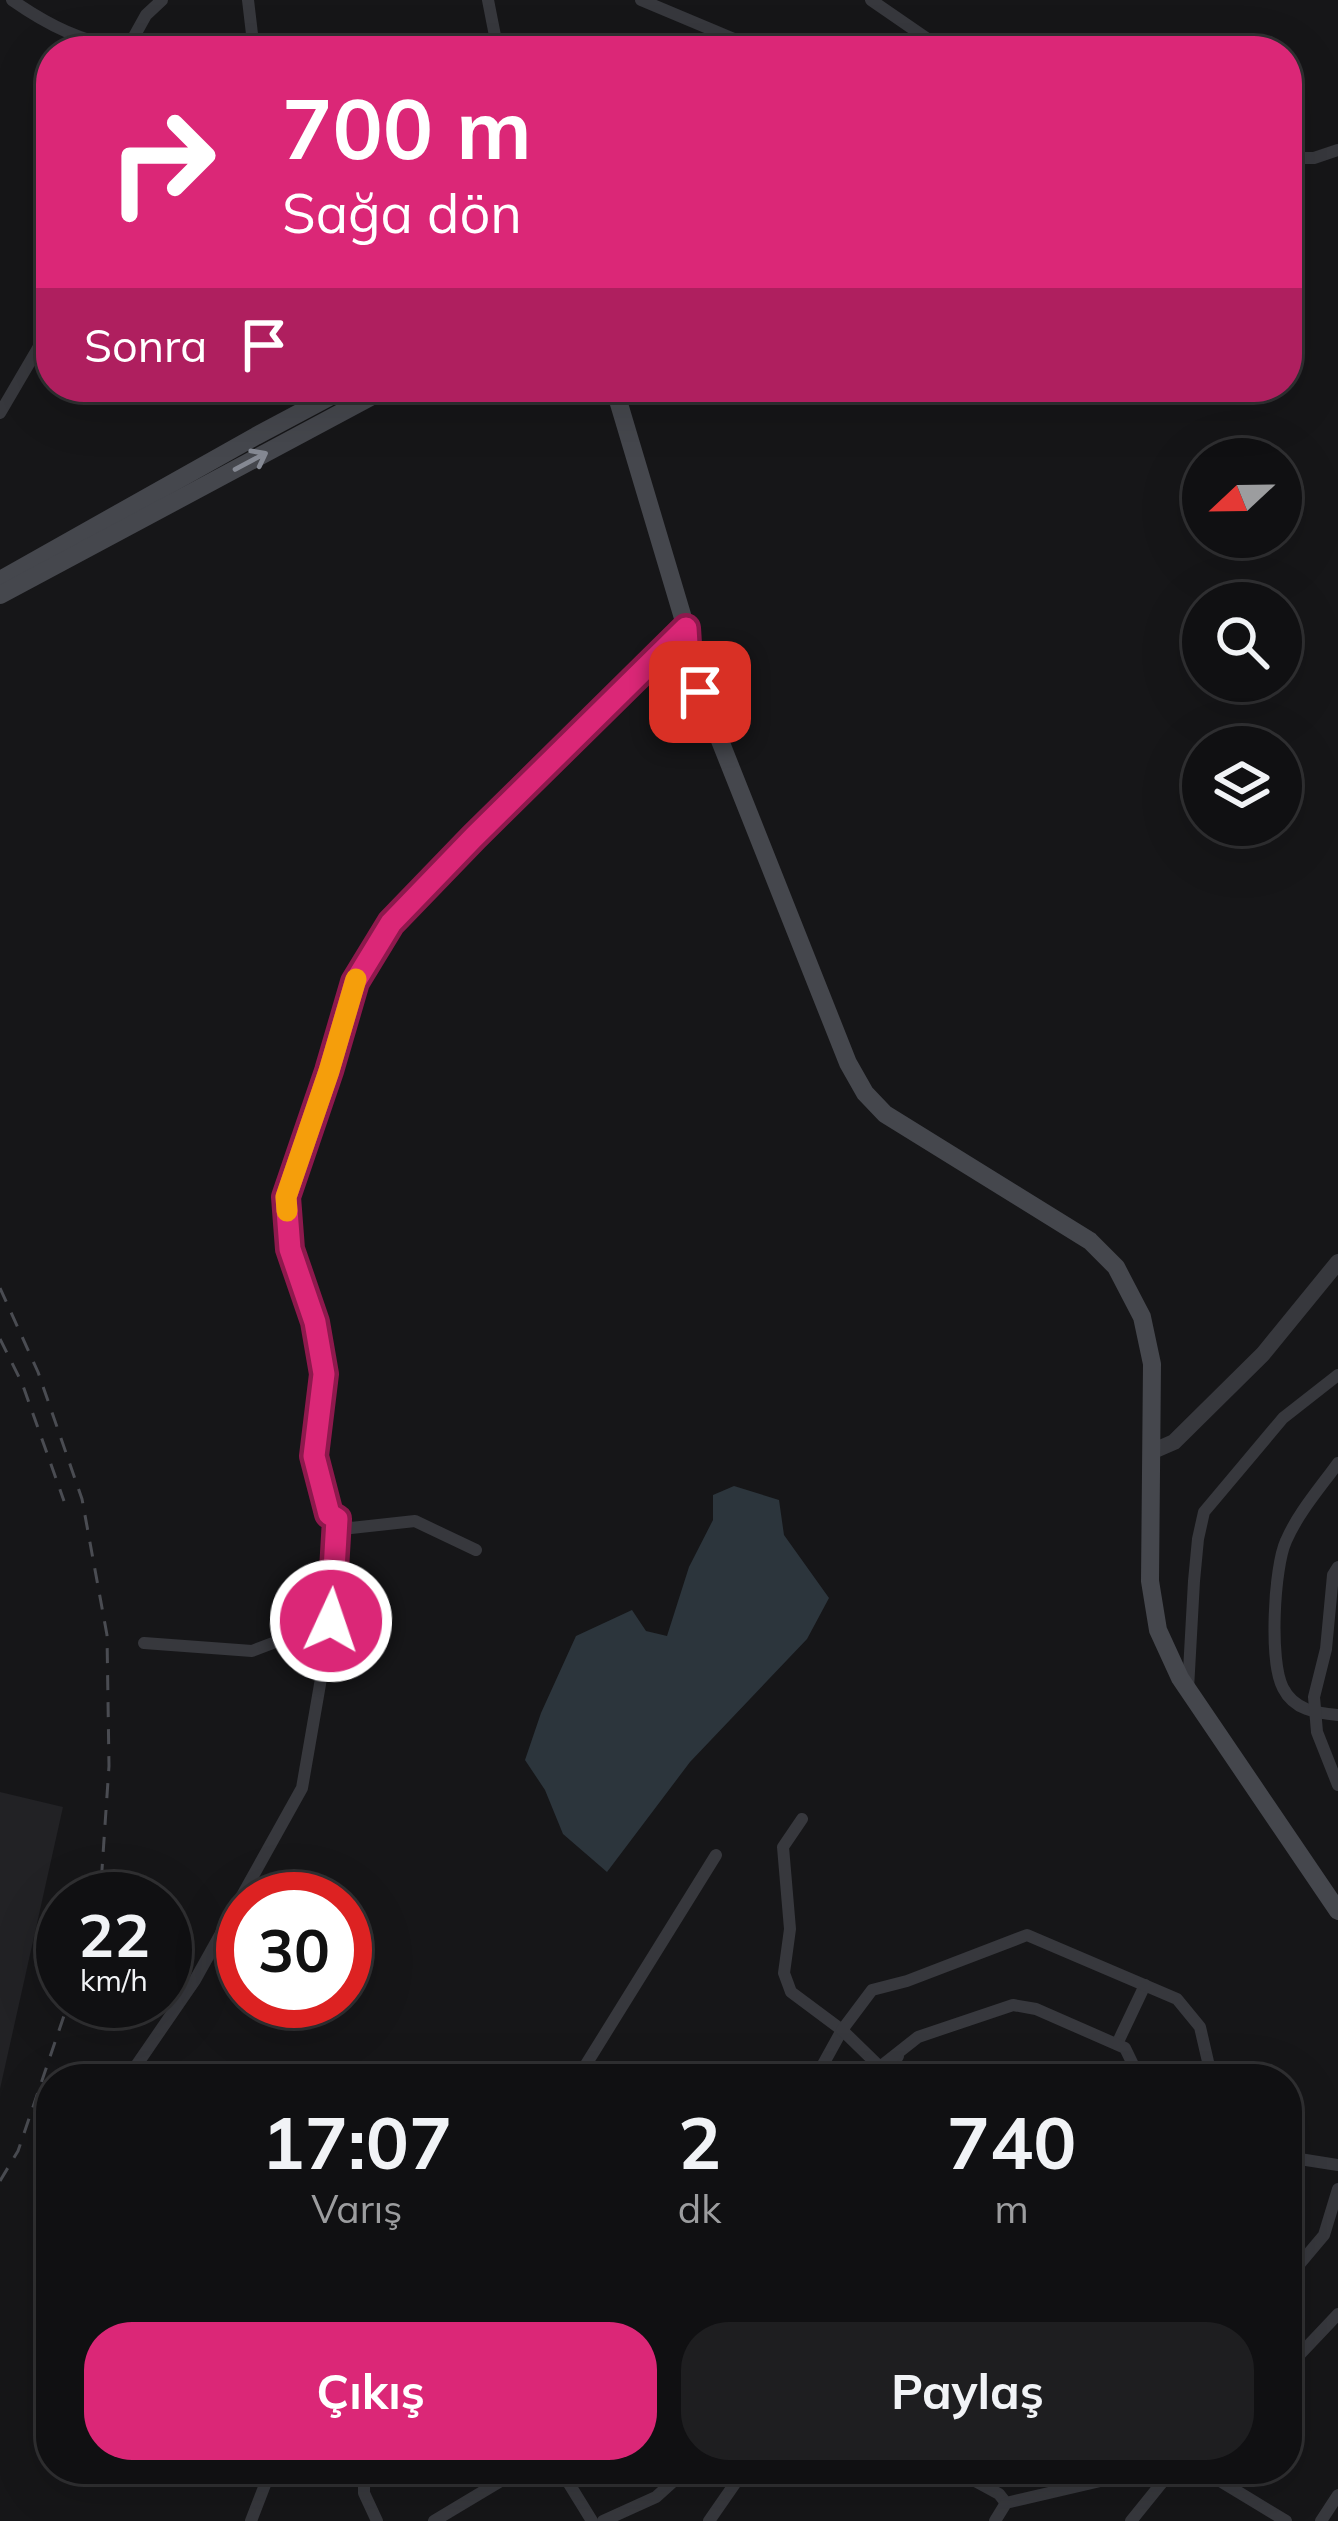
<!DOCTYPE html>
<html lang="tr">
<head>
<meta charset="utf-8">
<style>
	body { margin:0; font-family:Mulish,sans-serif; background:#1e1e20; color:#f1f3f6; height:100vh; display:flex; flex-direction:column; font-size:45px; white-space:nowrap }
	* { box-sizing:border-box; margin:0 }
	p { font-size:39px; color:#9c9d9f }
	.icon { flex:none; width:66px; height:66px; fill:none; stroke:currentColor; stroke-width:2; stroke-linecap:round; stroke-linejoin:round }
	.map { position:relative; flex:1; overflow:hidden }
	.drawer { position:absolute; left:36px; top:2064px; width:1266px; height:420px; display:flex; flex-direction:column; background:#101012; border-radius:48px; box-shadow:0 12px 48px #0002,0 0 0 3px #303032 }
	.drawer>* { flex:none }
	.guide { position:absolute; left:36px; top:36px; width:1266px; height:366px; border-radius:48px; box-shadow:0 12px 48px #0002,0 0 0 3px #303032; background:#db2777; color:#fff; overflow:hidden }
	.needle { width:78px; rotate:248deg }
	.tools { position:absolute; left:1182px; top:438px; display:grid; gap:24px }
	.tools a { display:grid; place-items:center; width:120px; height:120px; border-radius:50%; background:#101012; box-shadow:0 12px 48px #0002,0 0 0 3px #303032; font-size:60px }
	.speed { position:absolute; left:36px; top:1872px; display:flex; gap:24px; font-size:60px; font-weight:700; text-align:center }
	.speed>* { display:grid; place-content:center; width:156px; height:156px; border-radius:50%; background:#101012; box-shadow:0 12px 48px #0002,0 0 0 3px #303032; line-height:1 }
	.speed small { font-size:30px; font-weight:400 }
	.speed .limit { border:18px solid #d22; background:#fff; color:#111 }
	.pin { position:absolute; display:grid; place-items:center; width:102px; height:102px; color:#fff; margin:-51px; border-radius:24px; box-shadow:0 6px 18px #0006 }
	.me { position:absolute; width:132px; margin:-66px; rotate:3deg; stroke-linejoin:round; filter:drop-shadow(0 0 9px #0008) }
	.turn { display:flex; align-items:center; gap:42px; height:252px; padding:0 48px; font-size:54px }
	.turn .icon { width:156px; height:156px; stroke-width:2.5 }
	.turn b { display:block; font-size:84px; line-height:102px }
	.then { display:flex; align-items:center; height:114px; padding:0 48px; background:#0003; gap:24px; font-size:45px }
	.eta { display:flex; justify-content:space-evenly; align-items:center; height:204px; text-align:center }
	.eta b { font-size:72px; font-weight:700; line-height:84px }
	.primary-button { display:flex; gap:24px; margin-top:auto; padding:24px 48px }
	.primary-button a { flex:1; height:138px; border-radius:48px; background:#db2777; color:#fff; font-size:48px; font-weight:700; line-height:138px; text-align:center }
	.primary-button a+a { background:#1e1e20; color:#f1f3f6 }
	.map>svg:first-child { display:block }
	.built { fill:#222225 }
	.water { fill:#2c353c }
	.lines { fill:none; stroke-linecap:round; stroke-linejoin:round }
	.minor { stroke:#37383d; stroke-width:12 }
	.tertiary { stroke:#37383d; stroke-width:16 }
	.secondary { stroke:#45474d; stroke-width:18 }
	.rail { stroke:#4a4c52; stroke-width:3; stroke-dasharray:15 12; stroke-linecap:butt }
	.oneway { stroke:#858993 }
	.route-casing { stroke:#8e194d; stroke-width:30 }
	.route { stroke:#db2777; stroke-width:21 }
	.slow { stroke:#f59e0b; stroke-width:21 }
</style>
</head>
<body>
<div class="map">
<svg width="1338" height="2521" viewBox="0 0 1338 2521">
	<rect width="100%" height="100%" fill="#161618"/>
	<path class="built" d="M0,1792L63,1807L0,2089Z"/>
	<path class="water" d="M734,1486L779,1500L784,1535L829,1598L807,1639L690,1762L607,1872L563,1834L545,1790L525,1760L541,1713L576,1636L632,1610L646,1631L667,1636L689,1567L713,1520V1495Z"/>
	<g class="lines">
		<g class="minor">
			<path d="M12,0C52,28 79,39 126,51"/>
			<path d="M248,0L254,51"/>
			<path d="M488,0L498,51"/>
			<path d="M641,0L734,39L771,51"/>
			<path d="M871,0L945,51"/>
			<path d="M126,51L146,15L162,0"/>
			<path d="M1287,158H1314L1338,150"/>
			<path d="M0,413L51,326"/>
			<path d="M1338,1463C1320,1488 1298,1513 1286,1541C1274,1567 1269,1662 1283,1688C1294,1710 1316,1713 1338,1715"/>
			<path d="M476,1550L415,1521L351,1528L329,1514L314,1456L324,1374L315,1321L289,1249L286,1197L329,1071L355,981L391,923L474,837L685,629"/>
			<path d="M1338,1567L1333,1575L1326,1649L1314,1697L1317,1732L1338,1785"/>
			<path d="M144,1643L252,1651L331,1621L337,1519"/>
			<path d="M1188,1689L1194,1581L1198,1539L1204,1512L1283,1418L1338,1375"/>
			<path d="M802,1819L783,1847L790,1929L784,1973L791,1992L842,2030L815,2079"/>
			<path d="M1117,2044L1145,1985"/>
			<path d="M127,2079L195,1980L302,1788L331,1621"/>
			<path d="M577,2079L716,1855"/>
			<path d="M885,2079L898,2056"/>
			<path d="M1140,2079L1125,2048L1036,2009L1013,2005L918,2037L880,2067L842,2030L872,1990L907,1981L1027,1935L1177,1999L1200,2027L1212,2079"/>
			<path d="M1287,2157L1338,2165"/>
			<path d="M1287,2279L1324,2235L1338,2189"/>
			<path d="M1287,2368L1338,2314"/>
			<path d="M364,2469V2493L377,2521"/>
			<path d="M560,2469L592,2521"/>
			<path d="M953,2469L999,2494L1006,2503"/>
			<path d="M1195,2469L1212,2476L1286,2521"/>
			<path d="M251,2521L271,2469"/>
			<path d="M434,2521L509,2476"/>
			<path d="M603,2521L656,2497L687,2469"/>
			<path d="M709,2521L745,2469"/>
			<path d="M995,2521L1006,2503L1152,2469"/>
			<path d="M1131,2521L1173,2469"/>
			<path d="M1321,2521L1338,2495"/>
		</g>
		<path class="tertiary" d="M1151,1452L1174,1442L1263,1354L1338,1262"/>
		<g class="secondary">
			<path d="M614,387L686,628L688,660L848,1063L865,1093L885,1114L1090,1241L1116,1267L1142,1317L1152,1364L1150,1581L1158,1630L1180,1678L1338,1911"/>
			<path d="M0,580L256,436L348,387"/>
			<path d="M0,595L389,387"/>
		</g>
		<g class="rail">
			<path d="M0,1288L38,1372L82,1499L107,1635L109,1766L100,1899"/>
			<path d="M0,1339L22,1383L64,1501"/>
			<path d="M0,2181L18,2151L69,2001"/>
		</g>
	</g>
	<defs><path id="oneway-shaft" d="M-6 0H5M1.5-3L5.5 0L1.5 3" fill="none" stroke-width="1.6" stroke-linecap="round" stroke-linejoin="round" transform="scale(3)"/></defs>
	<use class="oneway" href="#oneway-shaft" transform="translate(251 461) rotate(-28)"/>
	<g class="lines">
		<g class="route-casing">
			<path id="route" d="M331,1621L337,1519L329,1514L314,1456L324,1374L315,1322L290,1249L286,1197L329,1071L355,982L391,923L474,837L686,628L688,660L700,692"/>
		</g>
		<use href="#route" class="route"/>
		<path class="slow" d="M287,1211L286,1197L329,1071L356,979"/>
	</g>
</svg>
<div class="tools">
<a><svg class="needle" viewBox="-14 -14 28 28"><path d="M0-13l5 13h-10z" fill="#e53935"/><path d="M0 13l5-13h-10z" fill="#9c9d9f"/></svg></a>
<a><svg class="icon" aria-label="search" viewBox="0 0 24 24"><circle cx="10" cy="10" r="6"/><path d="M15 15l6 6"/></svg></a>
<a><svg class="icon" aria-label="layers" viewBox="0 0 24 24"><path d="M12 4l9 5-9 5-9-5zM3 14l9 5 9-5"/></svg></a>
</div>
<div class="speed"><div>22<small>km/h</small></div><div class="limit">30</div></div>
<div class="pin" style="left:700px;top:692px;background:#d93025"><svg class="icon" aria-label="arrive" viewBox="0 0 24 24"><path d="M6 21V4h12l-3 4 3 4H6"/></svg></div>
<svg class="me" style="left:331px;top:1621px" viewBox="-20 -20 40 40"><circle r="17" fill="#db2777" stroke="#fff" stroke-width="3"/><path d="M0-11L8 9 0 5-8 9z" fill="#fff"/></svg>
<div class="guide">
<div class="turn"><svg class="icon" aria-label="right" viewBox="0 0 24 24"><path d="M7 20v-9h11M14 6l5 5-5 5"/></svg><div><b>700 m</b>Sağa dön</div></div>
<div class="then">Sonra<svg class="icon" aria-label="arrive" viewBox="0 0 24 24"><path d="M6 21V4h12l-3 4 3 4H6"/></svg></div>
</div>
<section class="drawer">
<div class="eta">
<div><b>17:07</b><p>Varış</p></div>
<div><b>2</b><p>dk</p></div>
<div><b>740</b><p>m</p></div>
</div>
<div class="primary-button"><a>Çıkış</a><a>Paylaş</a></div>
</section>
</div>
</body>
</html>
